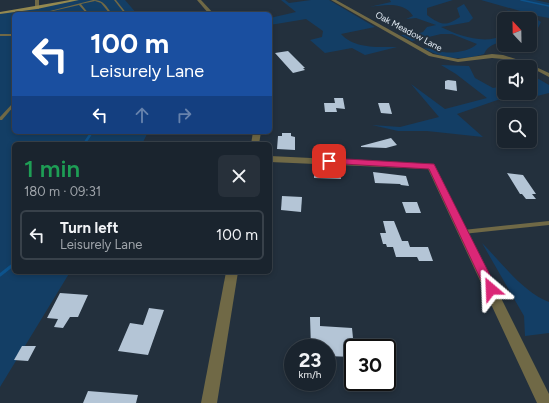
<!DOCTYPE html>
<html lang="en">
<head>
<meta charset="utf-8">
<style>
	body { margin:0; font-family:Figtree,sans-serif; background:#27303a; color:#f1f3f6; height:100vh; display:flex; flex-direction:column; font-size:15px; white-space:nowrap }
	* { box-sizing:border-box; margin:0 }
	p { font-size:13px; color:#9fa4aa }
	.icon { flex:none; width:22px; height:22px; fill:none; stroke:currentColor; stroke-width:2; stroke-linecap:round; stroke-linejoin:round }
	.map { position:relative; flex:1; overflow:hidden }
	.details { position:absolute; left:12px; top:142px; width:260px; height:132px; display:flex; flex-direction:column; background:#1a242e; border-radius:6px; box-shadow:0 2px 6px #0003,0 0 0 1px #38414a }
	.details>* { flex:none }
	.guide { position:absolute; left:12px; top:12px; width:260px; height:122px; border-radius:6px; box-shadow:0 2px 6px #0003,0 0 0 1px #38414a; background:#1a4fa0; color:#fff; overflow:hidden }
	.needle { width:26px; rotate:338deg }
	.tools { position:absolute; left:497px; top:12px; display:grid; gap:8px }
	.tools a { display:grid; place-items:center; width:40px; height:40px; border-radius:6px; background:#1a242e; box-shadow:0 2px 6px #0003,0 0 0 1px #38414a; font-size:20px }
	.speed { position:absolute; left:284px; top:339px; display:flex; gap:8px; font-size:20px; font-weight:700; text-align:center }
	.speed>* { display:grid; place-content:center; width:52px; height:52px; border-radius:50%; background:#1a242e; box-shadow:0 2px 6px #0003,0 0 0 1px #38414a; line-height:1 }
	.speed small { font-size:10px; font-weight:400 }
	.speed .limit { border:2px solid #111; border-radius:6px; background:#fff; color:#111 }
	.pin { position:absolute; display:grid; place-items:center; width:34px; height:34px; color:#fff; margin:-17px; border-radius:8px; box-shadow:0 2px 6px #0006 }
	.me { position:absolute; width:44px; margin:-22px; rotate:334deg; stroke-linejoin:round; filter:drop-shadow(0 0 3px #0008) }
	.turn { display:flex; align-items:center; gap:14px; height:84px; padding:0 12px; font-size:18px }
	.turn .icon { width:52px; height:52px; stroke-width:2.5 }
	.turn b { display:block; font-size:28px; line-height:34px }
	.lanes { display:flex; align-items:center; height:38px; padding:0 12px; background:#0003; justify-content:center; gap:20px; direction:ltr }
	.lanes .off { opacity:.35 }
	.round { display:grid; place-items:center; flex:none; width:42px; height:42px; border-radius:6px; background:#27303a }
	.summary { display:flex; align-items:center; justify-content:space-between; height:68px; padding:0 12px }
	h1 { font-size:24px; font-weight:600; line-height:30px; color:#1e9e55 }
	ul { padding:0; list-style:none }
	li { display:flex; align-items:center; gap:12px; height:50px; margin:0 8px 6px; padding:0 4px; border:2px solid #38414a; border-radius:6px }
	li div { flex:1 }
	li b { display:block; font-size:15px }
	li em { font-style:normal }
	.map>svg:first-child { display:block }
	.green { fill:#133e65 }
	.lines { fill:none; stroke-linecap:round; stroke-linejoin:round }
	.stream-far2 { stroke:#0d538c; stroke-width:1.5 }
	.stream-far1 { stroke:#0d538c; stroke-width:2.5 }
	.stream { stroke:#0d538c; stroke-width:3 }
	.building { fill:#b4c5d6 }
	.lane { fill:#706946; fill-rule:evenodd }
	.street { fill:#706946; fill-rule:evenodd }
	.secondary { fill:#948950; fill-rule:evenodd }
	.route { fill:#db2777; stroke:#8e194d }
	.labels { text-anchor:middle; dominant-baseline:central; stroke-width:4; stroke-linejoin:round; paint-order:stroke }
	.far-street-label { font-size:9px; fill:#e5eef7; stroke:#23303d }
</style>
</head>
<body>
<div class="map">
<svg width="549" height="403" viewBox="0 0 549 403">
	<rect width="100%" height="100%" fill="#23303d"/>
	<g class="green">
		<path d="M74,0H125L137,14H14V132H148L142,144H14V272H70L0,387V13Z"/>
		<path d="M281,0H285L289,3L311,0H329L375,27L341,34C354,49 379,47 397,47L365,55L352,48L325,53L310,40L322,37L323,31L306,19L270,25V18L296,12Z"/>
		<path d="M390,0H453L427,8V15C441,25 445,27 460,17L457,8L464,4L473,18L469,22L441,27C459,36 485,45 504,35V41C495,44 488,45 484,54C463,61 443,59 423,48C431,48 436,51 443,52C453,54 470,51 477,44L452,34H441L412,41L401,35L416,34L423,32L427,27L436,25L416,18L406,19L413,16C404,1 384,5 369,7L391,2Z"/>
		<path d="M481,0H535L549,3V18L538,16Z"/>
		<path d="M504,9L535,18L541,22L536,32L530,34V19Z"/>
		<path d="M441,65L469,66L475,78L493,88L504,86V93H530V79L537,78L549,85V93L529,98L509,96L457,114L483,137L427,131H398L372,125L400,127L439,117L411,84L445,109L487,98L456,74Z"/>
		<path d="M482,243C502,263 522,291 549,302V333L525,336L524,316Z"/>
	</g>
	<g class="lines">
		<path class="stream-far2" d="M521,0L549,6"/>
		<path class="stream-far1" d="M84,144L92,132"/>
		<path class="stream" d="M0,275L14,264"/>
	</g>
	<g class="building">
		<path d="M288,51L305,68H303L305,70L293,73L275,53Z"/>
		<path d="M448,80L456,81L457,91L445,89V81Z"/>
		<path d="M334,98H343L345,109L336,108L337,112H325L324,103H335Z"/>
		<path d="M378,103H389L392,114L381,113Z"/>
		<path d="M282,133H291V136L295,137V150L277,149L278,136H282Z"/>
		<path d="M391,138L397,145L386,148L361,147V146Z"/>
		<path d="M314,170H340L341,179L314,178Z"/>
		<path d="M373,172L406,176L409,186L401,185L400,184L375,183Z"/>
		<path d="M507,173L523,175L536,194H532L536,199H526L522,194H520Z"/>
		<path d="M282,196L302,197L301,212L281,210Z"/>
		<path d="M402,202H417L421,213H406Z"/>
		<path d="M383,221H394L402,241H408L410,247H428L433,261H419L417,257H396L393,247H387L386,244H383L380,233H386Z"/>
		<path d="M60,293L88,295L78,317H70L63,328L54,327L58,319L47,318Z"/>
		<path d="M149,308L164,310L148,355L118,351L130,323L143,325Z"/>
		<path d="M310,317H320V326L352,328L354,348H353V357L327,356V348H311Z"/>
		<path d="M22,346H36L28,361L14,360Z"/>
		<path d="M88,391L138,395L136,403H83Z"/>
	</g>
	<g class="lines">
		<g class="lane">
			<path d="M93,0C104,0 106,6 112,14H110L101,3L95,1L81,4L89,14H87L79,5L53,11L55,14H53L50,11Z"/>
			<path d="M114,0H116L127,14H125Z"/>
			<rect x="0" y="34" width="14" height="2"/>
			<path d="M13,103H14V106L2,120H0V117Z"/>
			<path d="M549,221V225L463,234H461L460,232L461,230H463Z"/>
		</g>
		<g class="street">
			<path d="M35,0H39V9L35,8Z"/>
			<path d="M197,0H201L214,14H209Z"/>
			<path d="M331,0H336L433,54L458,59L492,54L503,55L525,62L549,73V77L530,67L503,59L492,58L458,62L429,56Z"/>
			<path d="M253,132H261L259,144H251Z"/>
			<path d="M270,156L434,164L549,394V403H537L428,169L270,162Z"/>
			<path d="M226,272H238L217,403H201Z"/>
		</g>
		<path class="secondary" d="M70,0H79L37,9L0,14V12Z"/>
	</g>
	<path class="route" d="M329,158L434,164L495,285L496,289L495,293L491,295L487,293L429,169L326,163L325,161Z"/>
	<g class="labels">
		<g class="far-street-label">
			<text transform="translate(409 31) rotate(28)">Oak Meadow Lane</text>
		</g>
	</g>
</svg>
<div class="tools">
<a><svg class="needle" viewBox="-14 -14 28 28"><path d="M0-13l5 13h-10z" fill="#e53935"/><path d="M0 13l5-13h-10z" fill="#9fa4aa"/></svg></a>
<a><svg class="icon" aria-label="sound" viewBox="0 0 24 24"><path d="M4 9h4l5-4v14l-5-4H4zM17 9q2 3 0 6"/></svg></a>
<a><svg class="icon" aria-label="search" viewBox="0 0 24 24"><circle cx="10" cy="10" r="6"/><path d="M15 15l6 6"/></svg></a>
</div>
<div class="speed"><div>23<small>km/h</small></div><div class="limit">30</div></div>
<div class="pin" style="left:329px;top:161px;background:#d93025"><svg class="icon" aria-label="arrive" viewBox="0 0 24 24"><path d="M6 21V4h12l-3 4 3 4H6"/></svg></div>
<svg class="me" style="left:491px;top:289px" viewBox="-20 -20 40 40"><path d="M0-17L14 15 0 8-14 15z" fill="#db2777" stroke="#fff" stroke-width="4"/></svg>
<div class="guide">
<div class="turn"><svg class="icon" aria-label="left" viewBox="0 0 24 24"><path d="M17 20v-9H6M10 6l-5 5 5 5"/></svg><div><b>100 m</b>Leisurely Lane</div></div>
<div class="lanes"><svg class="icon" aria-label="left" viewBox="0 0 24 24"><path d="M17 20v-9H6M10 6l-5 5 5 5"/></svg><svg class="icon off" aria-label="ahead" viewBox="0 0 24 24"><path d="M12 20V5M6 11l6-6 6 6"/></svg><svg class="icon off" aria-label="right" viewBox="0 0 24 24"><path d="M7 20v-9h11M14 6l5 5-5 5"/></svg></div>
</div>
<section class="details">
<div class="summary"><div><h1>1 min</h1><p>180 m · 09:31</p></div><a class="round"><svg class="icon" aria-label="close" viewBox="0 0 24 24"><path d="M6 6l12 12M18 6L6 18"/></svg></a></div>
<ul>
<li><svg class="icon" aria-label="left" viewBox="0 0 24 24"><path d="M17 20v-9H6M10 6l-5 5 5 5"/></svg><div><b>Turn left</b><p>Leisurely Lane</p></div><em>100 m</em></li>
</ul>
</section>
</div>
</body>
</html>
